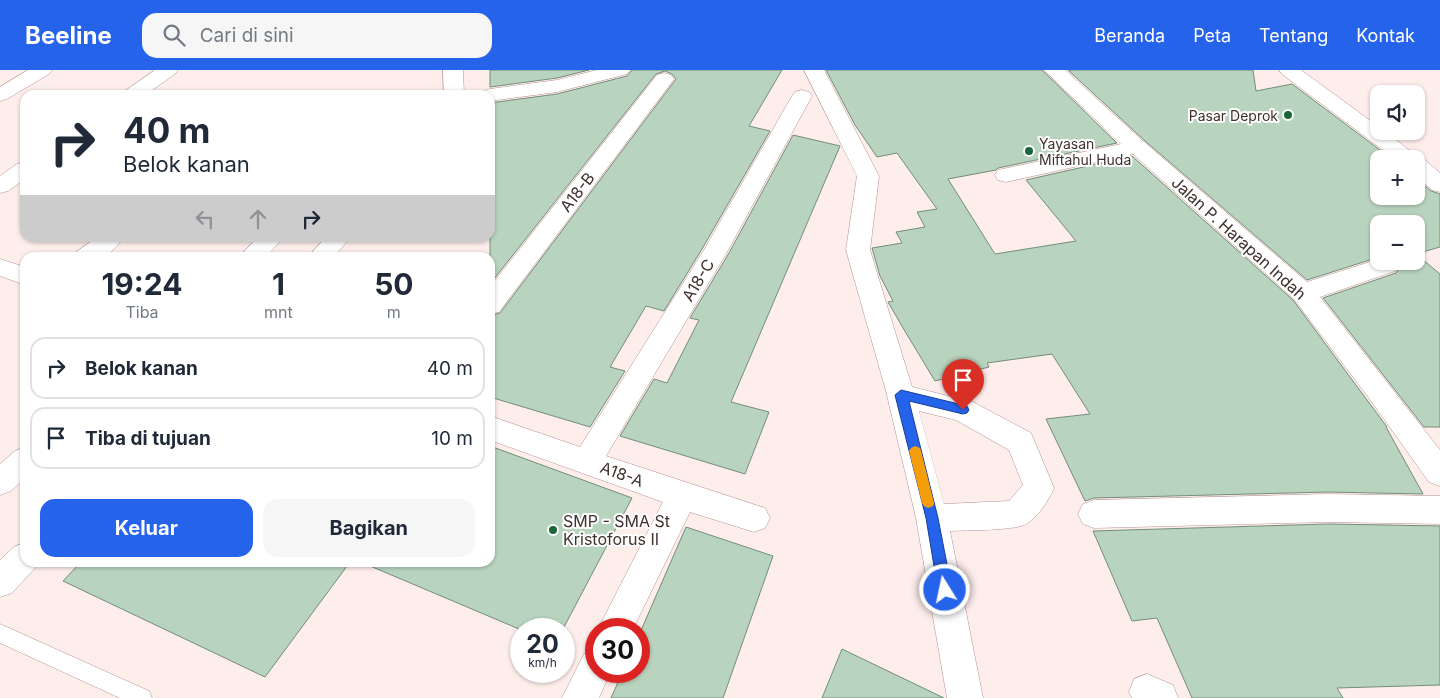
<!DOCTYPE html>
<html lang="id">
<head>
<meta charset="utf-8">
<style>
	body { margin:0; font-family:Inter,sans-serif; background:#f6f6f7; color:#1f2937; height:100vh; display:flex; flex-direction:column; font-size:19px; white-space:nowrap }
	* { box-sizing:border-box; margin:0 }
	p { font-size:16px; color:#747a83 }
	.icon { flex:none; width:28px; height:28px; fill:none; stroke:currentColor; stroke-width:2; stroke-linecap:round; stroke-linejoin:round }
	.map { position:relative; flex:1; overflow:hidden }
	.drawer { position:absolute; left:20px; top:182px; width:475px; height:315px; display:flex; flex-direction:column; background:#fff; border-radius:15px; box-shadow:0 1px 4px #0004 }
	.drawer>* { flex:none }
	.banner { position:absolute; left:20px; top:20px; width:475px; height:152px; border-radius:15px; box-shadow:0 1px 4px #0004; background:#fff; color:#1f2937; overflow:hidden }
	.buttons { position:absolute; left:1370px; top:15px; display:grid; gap:10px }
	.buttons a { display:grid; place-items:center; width:55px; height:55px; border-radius:10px; background:#fff; box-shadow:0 1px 4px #0004; font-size:25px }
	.speed { position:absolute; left:510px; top:548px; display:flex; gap:10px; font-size:25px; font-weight:700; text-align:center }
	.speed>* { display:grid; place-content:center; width:65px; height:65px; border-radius:50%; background:#fff; box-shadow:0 1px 4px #0004; line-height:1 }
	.speed small { font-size:12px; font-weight:400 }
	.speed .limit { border:8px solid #d22; background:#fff; color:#111 }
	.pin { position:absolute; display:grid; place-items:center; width:42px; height:42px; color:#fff; margin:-51px -21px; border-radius:50% 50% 50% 0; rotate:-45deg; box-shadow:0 0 5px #0007 }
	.pin .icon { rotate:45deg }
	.me { position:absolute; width:55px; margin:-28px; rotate:350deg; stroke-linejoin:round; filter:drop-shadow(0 0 4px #0008) }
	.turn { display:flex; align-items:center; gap:18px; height:105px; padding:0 20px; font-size:22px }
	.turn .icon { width:65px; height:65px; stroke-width:2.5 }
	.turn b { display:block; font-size:35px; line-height:42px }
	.lanes { display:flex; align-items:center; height:48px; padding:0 20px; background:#0003; justify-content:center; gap:25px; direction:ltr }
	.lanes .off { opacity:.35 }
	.eta { display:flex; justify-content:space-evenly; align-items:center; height:85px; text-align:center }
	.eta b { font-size:30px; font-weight:700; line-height:35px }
	.cta { display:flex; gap:10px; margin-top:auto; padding:10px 20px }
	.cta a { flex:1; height:58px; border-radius:15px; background:#2563eb; color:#fff; font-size:20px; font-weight:700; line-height:58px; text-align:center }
	.cta a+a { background:#f6f6f7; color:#1f2937 }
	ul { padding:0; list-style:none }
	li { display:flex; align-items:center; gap:15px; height:62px; margin:0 10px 8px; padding:0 10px; border:2px solid #e0e1e3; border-radius:15px }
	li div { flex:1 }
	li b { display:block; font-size:19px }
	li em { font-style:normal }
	header { display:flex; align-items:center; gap:30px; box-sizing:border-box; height:70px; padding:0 25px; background:#2563eb; color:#fff }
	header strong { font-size:24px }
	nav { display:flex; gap:28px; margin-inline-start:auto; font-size:18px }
	.search { width:350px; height:45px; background:#f6f6f7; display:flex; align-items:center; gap:12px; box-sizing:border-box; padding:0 18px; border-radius:15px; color:#747a83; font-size:19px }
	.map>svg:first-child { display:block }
	.building { fill:#b8d4be; stroke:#738d78 }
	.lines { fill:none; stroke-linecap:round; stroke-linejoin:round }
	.service-casing { stroke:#b6928f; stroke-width:1 }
	.minor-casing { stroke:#b6928f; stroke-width:1 }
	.service { fill:#fff; fill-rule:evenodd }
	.minor { fill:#fff; fill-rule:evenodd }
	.route { fill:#2563eb; stroke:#184099 }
	.slow { fill:#f59e0b }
	.poi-dot { fill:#196736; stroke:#fefefe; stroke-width:2 }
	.labels { text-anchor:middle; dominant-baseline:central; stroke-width:4; stroke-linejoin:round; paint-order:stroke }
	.far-poi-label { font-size:14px; fill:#403130; stroke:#fefefe; text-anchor:end }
	.street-label { font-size:16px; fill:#403130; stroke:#fefefe }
	.poi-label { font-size:16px; fill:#403130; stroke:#fefefe; text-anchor:start }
</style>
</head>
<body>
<header>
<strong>Beeline</strong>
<div class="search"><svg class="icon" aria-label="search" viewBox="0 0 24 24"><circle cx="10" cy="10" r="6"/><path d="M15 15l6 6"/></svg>Cari di sini</div>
<nav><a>Beranda</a><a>Peta</a><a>Tentang</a><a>Kontak</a></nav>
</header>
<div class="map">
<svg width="1440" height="628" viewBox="0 0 1440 628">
	<rect width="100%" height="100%" fill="#fdedeb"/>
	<g class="building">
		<path d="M490,0H589L557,8L490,17Z"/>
		<path d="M632,0H782L749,56L770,61L702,179L664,241L646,236L610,297L625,301L590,357L490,327V246L500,243L676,9L672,4L665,1L656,4L490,214V33L557,24L627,6Z"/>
		<path d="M826,0H1042L1117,73L998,98L996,100L948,109L995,184L1076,171L1026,110L1132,86L1293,230L1387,357H1386L1423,424L1328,422L1094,428L1085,431L1046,349L1090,344L1052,284L987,293L989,297L935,311L903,258L888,232L893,231L880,206L872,178L902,173L896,162L925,157L917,142L937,139L897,83L877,87L855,55Z"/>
		<path d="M1068,0H1253L1256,21L1292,14L1392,89H1379V126H1416V109L1431,121L1440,124V177L1416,184L1440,204V357H1424L1323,228L1396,203L1400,196L1398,191H1416V154H1379V187L1307,210L1145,71Z"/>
		<path d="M793,65L840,76L731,332L769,342L745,404L620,366L654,309L667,313L699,250L690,248L729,183Z"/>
		<path d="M490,376L632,428L563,559H519L363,493L490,492Z"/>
		<path d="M1328,454L1440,456V615L1337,618L1343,628H1192L1157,548L1132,551L1093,461Z"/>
		<path d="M686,457L773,486L723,628H611L623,601H639V565Z"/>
		<path d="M81,492H350L265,607L63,511Z"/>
		<path d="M842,579L944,628H822Z"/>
	</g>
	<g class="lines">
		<g class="service-casing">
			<path id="service" d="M0,554L149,621L152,628H120L0,573Z"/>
		</g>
		<g class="minor-casing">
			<g id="minor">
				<path d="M28,0H52L49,4L7,29L0,31V17Z"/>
				<path d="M155,0H178L175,4L145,25H122L125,21Z"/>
				<path d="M443,0H463L464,25H444Z"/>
				<path d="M597,0H630L627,4L557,22L490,31V25H480L483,21L490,19L557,10Z"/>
				<path d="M804,0H824L879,106L870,180L912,317L973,332L1031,363L1054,418C1049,430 1039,445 1028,453C1018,461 966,460 950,461L983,628H947L916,448L886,321L846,180L857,106ZM919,341L956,350L1009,380L1023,415L1009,431L944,434Z"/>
				<path d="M1044,0H1065L1144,72L1307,212L1379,189V191H1396L1398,195L1395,201L1320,227L1440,380V416L1429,412L1369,328L1294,229L1133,84L1006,112L998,110L995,105L998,100L1121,74Z"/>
				<path d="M1279,0H1301L1379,57V61H1385L1419,88L1424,89L1440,103V122L1432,120L1416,106V89H1395L1282,4Z"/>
				<path d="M664,3L671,5L674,9L671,13L499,242L490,244V217L657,5Z"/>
				<path d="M802,20L809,22L812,26L727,182L606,386L765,438L770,448L765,458L754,462L690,442L633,559H598L663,432L490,370V346L580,377L704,180L792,26L795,22Z"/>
				<path d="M25,92V109L8,121L0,123V106L17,94Z"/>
				<path d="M96,168H123C109,190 96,188 73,188L76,182Z"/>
				<path d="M257,168H283L265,188H238Z"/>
				<path d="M325,168H350L333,188H307Z"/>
				<path d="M0,189L25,197V215L0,206Z"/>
				<path d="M25,377V408L11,421L0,425V394L15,381Z"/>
				<path d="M1328,424L1440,426V454L1328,452L1094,458L1083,454L1078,444L1083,434L1094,430Z"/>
				<path d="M25,472V492H39L36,497L12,523L0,527V490L14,477Z"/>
				<path d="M596,579V601H611L599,628H562L584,584Z"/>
				<path d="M1147,604L1173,615L1178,628H1132L1129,622L1134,609Z"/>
			</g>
		</g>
		<use href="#service" class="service"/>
		<use href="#minor" class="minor"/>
	</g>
	<path class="route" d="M901,320L963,335L967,336L969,340L967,343L963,344L909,331L938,448L952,520L950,524L945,526L940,524L938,520L926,448L895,325Z"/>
	<path class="slow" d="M915,376L920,378L921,381L934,433L933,436L928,438L924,436L922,433L909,381L911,378Z"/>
	<g class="poi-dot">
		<circle cx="1288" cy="45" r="5"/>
		<circle cx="1029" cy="81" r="5"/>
		<circle cx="553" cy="460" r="5"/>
	</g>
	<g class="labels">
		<g class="far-poi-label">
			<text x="1278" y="45">Pasar Deprok</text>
			<text x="1039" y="73" text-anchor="start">Yayasan<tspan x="1039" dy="16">Miftahul Huda</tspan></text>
		</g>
		<g class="street-label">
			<text transform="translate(577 122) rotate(-52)">A18-B</text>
			<text transform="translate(1239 168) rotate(42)">Jalan P. Harapan Indah</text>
			<text transform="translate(698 210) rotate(-59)">A18-C</text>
			<text transform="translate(622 404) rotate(20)">A18-A</text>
		</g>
		<g class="poi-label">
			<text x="563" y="451">SMP - SMA St<tspan x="563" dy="18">Kristoforus II</tspan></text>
		</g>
	</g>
</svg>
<div class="buttons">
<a><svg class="icon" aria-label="sound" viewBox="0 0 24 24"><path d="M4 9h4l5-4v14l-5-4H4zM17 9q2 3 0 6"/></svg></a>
<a>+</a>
<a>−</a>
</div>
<div class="speed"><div>20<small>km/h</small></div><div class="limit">30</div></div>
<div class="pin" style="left:963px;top:340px;background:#d93025"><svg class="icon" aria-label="arrive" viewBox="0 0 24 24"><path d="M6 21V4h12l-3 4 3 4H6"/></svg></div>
<svg class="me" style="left:945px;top:520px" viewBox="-20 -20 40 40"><circle r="17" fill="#2563eb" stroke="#fff" stroke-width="3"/><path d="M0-11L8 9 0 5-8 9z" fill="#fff"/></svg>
<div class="banner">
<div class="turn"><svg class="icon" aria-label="right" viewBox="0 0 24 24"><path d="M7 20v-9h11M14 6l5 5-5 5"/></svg><div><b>40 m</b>Belok kanan</div></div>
<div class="lanes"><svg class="icon off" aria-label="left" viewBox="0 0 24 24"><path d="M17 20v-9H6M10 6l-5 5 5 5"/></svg><svg class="icon off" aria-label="ahead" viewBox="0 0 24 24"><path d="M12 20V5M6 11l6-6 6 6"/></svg><svg class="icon" aria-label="right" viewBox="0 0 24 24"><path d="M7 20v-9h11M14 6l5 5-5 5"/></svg></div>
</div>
<section class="drawer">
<div class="eta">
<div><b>19:24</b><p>Tiba</p></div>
<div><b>1</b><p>mnt</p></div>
<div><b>50</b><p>m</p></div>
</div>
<ul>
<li><svg class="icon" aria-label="right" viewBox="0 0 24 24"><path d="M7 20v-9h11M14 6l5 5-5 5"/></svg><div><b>Belok kanan</b></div><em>40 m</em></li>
<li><svg class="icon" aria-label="arrive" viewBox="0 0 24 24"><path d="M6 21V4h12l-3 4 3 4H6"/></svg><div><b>Tiba di tujuan</b></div><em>10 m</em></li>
</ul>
<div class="cta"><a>Keluar</a><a>Bagikan</a></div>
</section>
</div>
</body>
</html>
